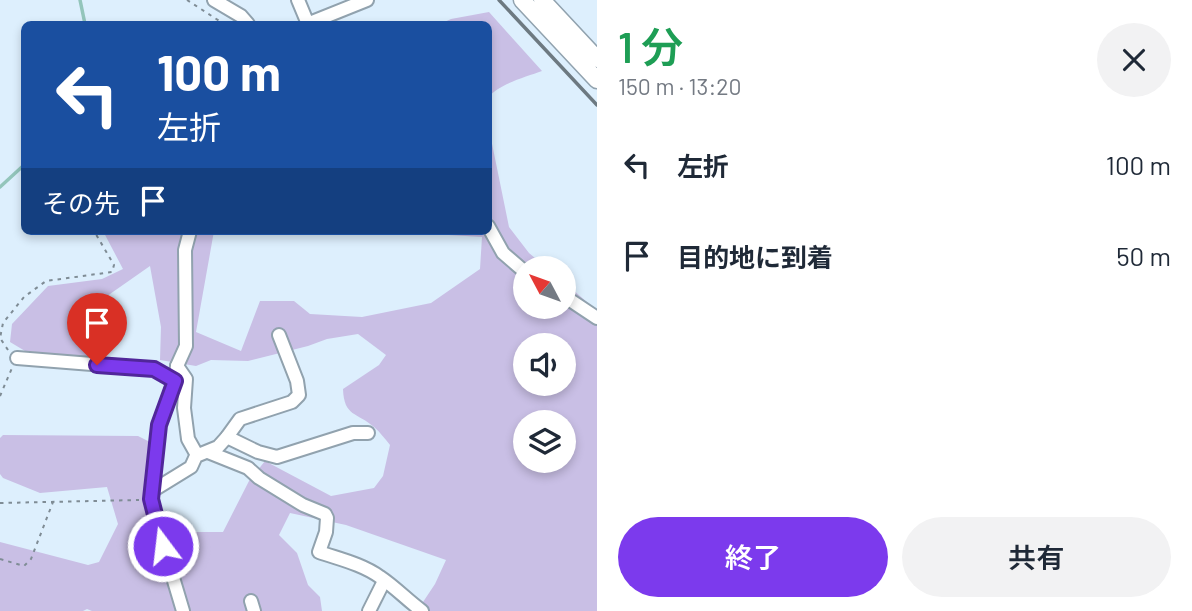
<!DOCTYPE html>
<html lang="ja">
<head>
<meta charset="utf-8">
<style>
	body { margin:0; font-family:Barlow,"Noto Sans JP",sans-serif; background:#f2f2f3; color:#1f2937; height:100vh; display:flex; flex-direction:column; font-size:26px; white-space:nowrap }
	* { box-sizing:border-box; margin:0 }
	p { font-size:23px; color:#747a83 }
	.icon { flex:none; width:38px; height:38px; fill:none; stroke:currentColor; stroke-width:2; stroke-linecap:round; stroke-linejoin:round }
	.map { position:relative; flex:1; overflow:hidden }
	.side { display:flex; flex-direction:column; background:#fff; width:595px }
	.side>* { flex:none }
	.banner { position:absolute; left:21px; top:21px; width:471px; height:214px; border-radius:10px; box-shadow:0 4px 10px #0003; background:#1a4fa0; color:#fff; overflow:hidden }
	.needle { width:46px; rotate:311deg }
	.tools { position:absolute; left:513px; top:256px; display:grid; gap:14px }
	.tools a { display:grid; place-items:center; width:63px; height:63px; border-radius:50%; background:#fff; box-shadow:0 4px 10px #0003; font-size:35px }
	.pin { position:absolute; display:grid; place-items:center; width:60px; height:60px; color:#fff; margin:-72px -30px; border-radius:50% 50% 50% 0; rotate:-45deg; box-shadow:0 0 7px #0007 }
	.pin .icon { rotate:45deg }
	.me { position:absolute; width:77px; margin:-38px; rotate:345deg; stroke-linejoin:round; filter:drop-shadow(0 0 5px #0008) }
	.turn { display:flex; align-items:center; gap:24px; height:147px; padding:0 21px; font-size:32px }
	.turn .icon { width:91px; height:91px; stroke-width:2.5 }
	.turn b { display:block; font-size:49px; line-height:60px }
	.then { display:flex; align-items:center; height:66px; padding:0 21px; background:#0003; gap:14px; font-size:26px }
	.round { display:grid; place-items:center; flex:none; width:74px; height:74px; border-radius:37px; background:#f2f2f3 }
	.summary { display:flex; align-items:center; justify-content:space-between; height:119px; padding:0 21px }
	h1 { font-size:42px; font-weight:600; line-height:52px; color:#1e9e55 }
	.action { display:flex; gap:14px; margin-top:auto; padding:14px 21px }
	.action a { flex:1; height:80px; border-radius:42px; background:#7c3aed; color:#fff; font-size:28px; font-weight:600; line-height:80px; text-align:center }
	.action a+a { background:#f2f2f3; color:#1f2937 }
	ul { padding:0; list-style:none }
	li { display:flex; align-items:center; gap:21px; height:91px; padding:0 21px }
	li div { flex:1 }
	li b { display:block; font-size:26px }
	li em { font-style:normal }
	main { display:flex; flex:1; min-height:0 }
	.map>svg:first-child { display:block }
	.green { fill:#c9bfe5; fill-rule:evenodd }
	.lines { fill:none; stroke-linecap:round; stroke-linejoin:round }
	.stream { stroke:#93c5bb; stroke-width:3.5 }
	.minor-casing { stroke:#91a2ae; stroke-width:16 }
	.tertiary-casing { stroke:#91a2ae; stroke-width:19 }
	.path { stroke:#7f8c95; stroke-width:2; stroke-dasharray:3.5 5; stroke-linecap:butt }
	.minor { stroke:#fff; stroke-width:12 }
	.tertiary { stroke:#fff; stroke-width:16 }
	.rail { stroke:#6d7981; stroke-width:3.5 }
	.route-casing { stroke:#51269a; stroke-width:18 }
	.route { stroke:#7c3aed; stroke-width:12 }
</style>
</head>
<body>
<main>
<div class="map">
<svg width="597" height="611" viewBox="0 0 597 611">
	<rect width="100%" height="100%" fill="#ddeffd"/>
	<g class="green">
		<path d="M489,12L542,71C526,77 498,84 488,98V24H440L451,19Z"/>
		<path d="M488,124L509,227L529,253L547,268H525V306H564V282L597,311V611H417L435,584L446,560L346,525L290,513L279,535L297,553L308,585L320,597L322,611H92L87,609L83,611H0V542L88,565L99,562L118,524L107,487L40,493L3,478L0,474V438L3,435L138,436L152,443L146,513L148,518L171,532H223L249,481L265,461L331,496L374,488L383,476L390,445C385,439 380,432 374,427C357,412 344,417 343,389L379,365L386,355L358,334L327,339L308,346L248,361L211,360L196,366L160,360L161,327L150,266L100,301L93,309L101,347L99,358L25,351L10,342L12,324L48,286L102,279L123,269L103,231H214L196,332L241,351L260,301H294L310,314L362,317L431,303L480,269L482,237L382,231H488ZM525,345H564V383H525ZM525,422H564V460H525Z"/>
	</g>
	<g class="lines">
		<g class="stream">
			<path d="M80,0L85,24"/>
			<path d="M0,187L24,165"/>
		</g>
		<g class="minor-casing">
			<g id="minor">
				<path d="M214,0L241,16L248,24"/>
				<path d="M298,0L308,24"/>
				<path d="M307,24L367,0"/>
				<path d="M488,226L503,253L525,272"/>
				<path d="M564,296L597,318"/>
				<path d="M17,358L154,369L175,381"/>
				<path d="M177,366L186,379L184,408L188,439L197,455"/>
				<path d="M227,437L258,452L277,457L353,433H368"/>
				<path d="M208,452L248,468L259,478L303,505L325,514L327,518L326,532L319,552C339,559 362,564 380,577C395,587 407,600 422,611"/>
				<path d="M152,491L191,467L196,456L218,447L227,437L240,419L292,402L299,395L297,381L279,335"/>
				<path d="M251,601L254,611"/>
				<path d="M183,611L157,524L151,499L159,425L175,381L177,366L186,346L185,250L190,231"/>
				<path d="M369,611L384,581"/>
			</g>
		</g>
		<g class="tertiary-casing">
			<g id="tertiary">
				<path d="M522,0L597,80"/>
				<path d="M542,0L597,59"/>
			</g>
		</g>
		<g class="path">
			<path d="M187,0L224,24"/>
			<path d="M8,350L0,338L3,323L24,297L46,281L112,272L114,265L94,231"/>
			<path d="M0,396L12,368"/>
			<path d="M0,503L139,500"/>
			<path d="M0,559L24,566L31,559L53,502"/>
		</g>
		<use href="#minor" class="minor"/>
		<use href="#tertiary" class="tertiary"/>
		<path class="rail" d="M499,0L597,105"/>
	</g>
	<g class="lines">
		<g class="route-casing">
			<path id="route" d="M97,365L154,369L175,381L159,425L151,499L163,546"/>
		</g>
		<use href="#route" class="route"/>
	</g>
</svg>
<div class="tools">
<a><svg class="needle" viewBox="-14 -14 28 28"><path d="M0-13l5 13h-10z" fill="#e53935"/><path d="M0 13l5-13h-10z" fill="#747a83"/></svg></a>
<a><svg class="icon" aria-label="sound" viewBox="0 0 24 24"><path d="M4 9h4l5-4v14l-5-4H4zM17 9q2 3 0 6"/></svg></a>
<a><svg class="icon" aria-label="layers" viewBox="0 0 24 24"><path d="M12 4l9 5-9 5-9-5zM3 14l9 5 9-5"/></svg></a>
</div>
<div class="pin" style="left:97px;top:365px;background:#d93025"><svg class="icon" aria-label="arrive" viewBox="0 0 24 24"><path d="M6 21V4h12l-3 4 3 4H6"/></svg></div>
<svg class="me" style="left:163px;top:546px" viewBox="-20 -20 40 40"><circle r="17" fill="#7c3aed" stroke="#fff" stroke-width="3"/><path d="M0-11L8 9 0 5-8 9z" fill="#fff"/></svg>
<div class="banner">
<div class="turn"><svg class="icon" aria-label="left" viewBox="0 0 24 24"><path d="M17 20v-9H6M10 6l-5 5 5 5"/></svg><div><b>100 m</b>左折</div></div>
<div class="then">その先<svg class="icon" aria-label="arrive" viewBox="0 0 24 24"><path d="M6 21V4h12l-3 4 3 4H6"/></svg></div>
</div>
</div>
<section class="side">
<div class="summary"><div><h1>1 分</h1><p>150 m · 13:20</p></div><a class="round"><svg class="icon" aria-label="close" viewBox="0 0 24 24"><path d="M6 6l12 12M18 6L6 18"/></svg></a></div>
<ul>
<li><svg class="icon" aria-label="left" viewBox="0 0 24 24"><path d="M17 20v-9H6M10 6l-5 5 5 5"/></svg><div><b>左折</b></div><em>100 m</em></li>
<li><svg class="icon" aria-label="arrive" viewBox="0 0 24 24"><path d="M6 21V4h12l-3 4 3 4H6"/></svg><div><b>目的地に到着</b></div><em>50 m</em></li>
</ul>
<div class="action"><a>終了</a><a>共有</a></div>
</section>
</main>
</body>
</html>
